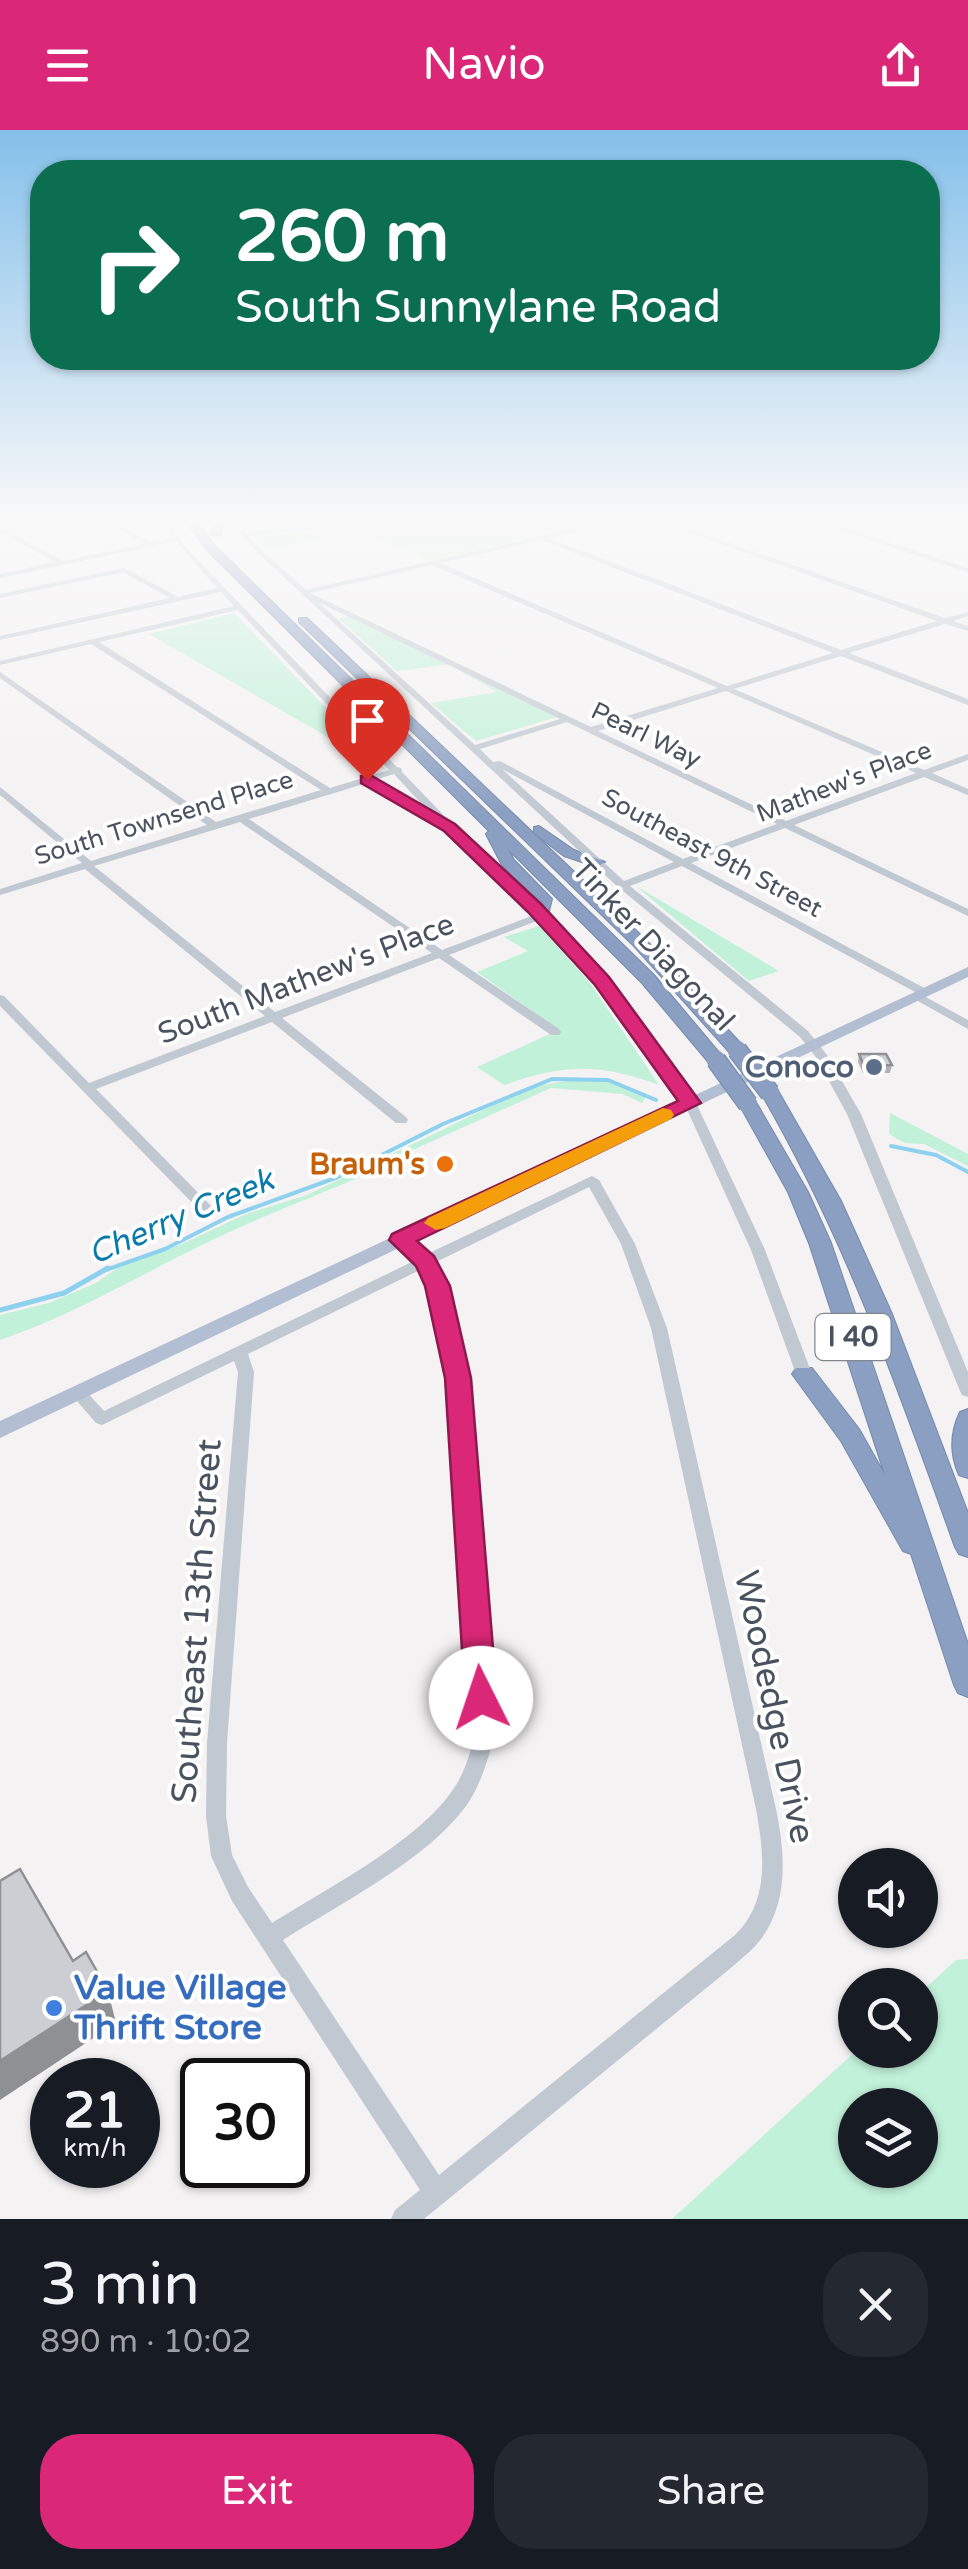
<!DOCTYPE html>
<html lang="en">
<head>
<meta charset="utf-8">
<style>
	body { margin:0; font-family:"Varela Round",sans-serif; background:#242831; color:#f1f3f6; height:100vh; display:flex; flex-direction:column; font-size:38px; white-space:nowrap }
	* { box-sizing:border-box; margin:0 }
	p { font-size:32px; color:#9ea1a6 }
	.icon { flex:none; width:55px; height:55px; fill:none; stroke:currentColor; stroke-width:2; stroke-linecap:round; stroke-linejoin:round }
	.map { position:relative; height:2089px; overflow:hidden }
	.side { display:flex; flex-direction:column; background:#171b24; flex:1 }
	.side>* { flex:none }
	.hud { position:absolute; left:30px; top:30px; width:910px; height:210px; border-radius:40px; box-shadow:0 2px 8px #0004; background:#0b6e4f; color:#fff; overflow:hidden }
	.tools { position:absolute; left:838px; top:1718px; display:grid; gap:20px }
	.tools a { display:grid; place-items:center; width:100px; height:100px; border-radius:50%; background:#171b24; box-shadow:0 2px 8px #0004; font-size:50px }
	.speed { position:absolute; left:30px; top:1928px; display:flex; gap:20px; font-size:50px; font-weight:700; text-align:center }
	.speed>* { display:grid; place-content:center; width:130px; height:130px; border-radius:50%; background:#171b24; box-shadow:0 2px 8px #0004; line-height:1 }
	.speed small { font-size:25px; font-weight:400 }
	.speed .limit { border:5px solid #111; border-radius:15px; background:#fff; color:#111 }
	.pin { position:absolute; display:grid; place-items:center; width:85px; height:85px; color:#fff; margin:-102px -42px; border-radius:50% 50% 50% 0; rotate:-45deg; box-shadow:0 0 10px #0007 }
	.pin .icon { rotate:45deg }
	.me { position:absolute; width:110px; margin:-55px; rotate:356deg; stroke-linejoin:round; filter:drop-shadow(0 0 8px #0008) }
	.turn { display:flex; align-items:center; gap:35px; height:210px; padding:0 40px; font-size:45px }
	.turn .icon { width:130px; height:130px; stroke-width:2.5 }
	.turn b { display:block; font-size:70px; line-height:85px }
	.round { display:grid; place-items:center; flex:none; width:105px; height:105px; border-radius:40px; background:#242831 }
	.overview { display:flex; align-items:center; justify-content:space-between; height:170px; padding:0 40px }
	h1 { font-size:60px; font-weight:600; line-height:75px }
	.cta { display:flex; gap:20px; margin-top:auto; padding:20px 40px }
	.cta a { flex:1; height:115px; border-radius:40px; background:#db2777; color:#fff; font-size:40px; font-weight:600; line-height:115px; text-align:center }
	.cta a+a { background:#242831; color:#f1f3f6 }
	header { display:flex; justify-content:space-between; align-items:center; height:130px; padding:0 40px; background:#db2777; color:#fff; font-size:45px; font-weight:600 }
	.map>svg:first-child { display:block }
	.green { fill:#c1f1d8; fill-rule:evenodd }
	.lines { fill:none; stroke-linecap:round; stroke-linejoin:round }
	.stream-far2 { stroke:#8ed1ee; stroke-width:2.5 }
	.stream-far1 { stroke:#8ed1ee; stroke-width:4 }
	.stream { stroke:#8ed1ee; stroke-width:5 }
	.highway-casing { stroke:#758aad; stroke-width:2 }
	.minor { fill:#c0c8d1; fill-rule:evenodd }
	.major { fill:#b2bed1; fill-rule:evenodd }
	.highway { fill:#8a9fc1; fill-rule:evenodd }
	.highway-bridge-casing { stroke:#758aad; stroke-width:21; stroke-linecap:butt }
	.highway-bridge { stroke:#8a9fc1; stroke-width:19 }
	.wall { fill:#afb1b6 }
	.shaded-wall { fill:#8f9094 }
	.building { fill:#ccced4; stroke:#8f9094; stroke-width:2.5 }
	.route { fill:#db2777; stroke:#8e194d; stroke-width:2.5 }
	.slow { fill:#f59e0b }
	.service-dot { fill:#5c6f8a; stroke:#fff; stroke-width:4 }
	.food-dot { fill:#e8710a; stroke:#fff; stroke-width:4 }
	.shop-dot { fill:#3f7fe0; stroke:#fff; stroke-width:4 }
	.labels { text-anchor:middle; dominant-baseline:central; stroke-width:8; stroke-linejoin:round; paint-order:stroke }
	.far-street-label { font-size:25px; fill:#495360; stroke:#fff }
	.shield { fill:#fff; stroke:#808790; stroke-width:2.5 }
	.shield-label { font-size:28px; font-weight:bold; fill:#495360 }
	.street-label { font-size:30px; fill:#495360; stroke:#fff }
	.service-label { font-size:30px; font-weight:bold; fill:#4e5e75; stroke:#fff; text-anchor:end }
	.food-label { font-size:30px; font-weight:bold; fill:#c56008; stroke:#fff; text-anchor:end }
	.water-label { font-size:32px; font-style:italic; fill:#0a7aab; stroke:#fff }
	.near-street-label { font-size:35px; fill:#495360; stroke:#fff }
	.near-shop-label { font-size:35px; font-weight:bold; fill:#366cbe; stroke:#fff; text-anchor:start }
</style>
</head>
<body>
<header><svg class="icon" aria-label="menu" viewBox="0 0 24 24"><path d="M4 6h16M4 12h16M4 18h16"/></svg>Navio<svg class="icon" aria-label="share" viewBox="0 0 24 24"><path d="M12 15V3M7 8l5-5 5 5M5 13v7h14v-7"/></svg></header>
<div class="map">
<svg width="968" height="2089" viewBox="0 0 968 2089">
	<rect width="100%" height="100%" fill="#f4f2f2"/>
	<g class="green">
		<path d="M598,393L430,431L354,399L321,394Z"/>
		<path d="M316,394L341,405L266,420L243,396Z"/>
		<path d="M234,483L387,641L149,504Z"/>
		<path d="M348,486L450,534L397,541L339,489Z"/>
		<path d="M457,539L557,587L476,611L431,573L497,562Z"/>
		<path d="M636,756L779,841L749,851Z"/>
		<path d="M539,796L590,853L659,955C598,933 565,934 504,955L477,937L559,900L477,842L528,821L504,807Z"/>
		<path d="M580,949L609,952L646,967L642,973L623,964L551,958L370,1039L372,1042C315,1066 257,1088 202,1115C134,1148 71,1186 0,1210V1185L49,1173L96,1153L119,1137L182,1114L246,1084L307,1065L506,969L541,955Z"/>
		<path d="M890,983L968,1024V1036L924,1014L905,1013L889,1004Z"/>
		<path d="M968,1829V2089H672L857,1920H920V1863L956,1830ZM855,1975H920V2040H855Z"/>
	</g>
	<g class="lines">
		<path class="stream-far2" d="M251,403L386,393"/>
		<g class="stream-far1">
			<path d="M891,1016L936,1025L968,1042"/>
			<path d="M103,1141L165,1119L228,1087L338,1047L443,994L552,949L608,950L656,970"/>
		</g>
		<path class="stream" d="M0,1180L64,1163L108,1138"/>
		<g class="highway-casing">
			<g id="highway">
				<path d="M187,393H197L216,417L654,845L722,926L725,930L722,934H710L642,853L508,719L514,730L552,769L547,789H535L536,770L502,735L486,704L489,701L208,421Z"/>
				<path d="M214,393H224L220,406L211,404Z"/>
				<path d="M299,488H307L646,810L743,916L746,920L743,924H731L634,816L299,492Z"/>
				<path d="M539,696L574,720L605,732L597,737L564,726L534,703V697Z"/>
				<path d="M770,957L777,959L841,1071L892,1184L968,1383V1427L959,1424L955,1417C899,1261 845,1107 761,963Z"/>
				<path d="M748,968L757,974L808,1062L831,1113L968,1514V1567L958,1563L954,1555L911,1424L903,1421L841,1311L792,1244L796,1238H812L859,1299L885,1345L809,1113L788,1062L739,974Z"/>
				<path d="M968,1279V1348L959,1345C950,1325 950,1303 960,1282Z"/>
			</g>
		</g>
		<g class="minor">
			<path d="M106,393H114L152,412L173,408L163,393H169L188,420L397,637L401,638L402,642L453,695L538,776L621,866L696,973L765,1120L812,1244L810,1248H798L796,1244L751,1120L684,973L613,872L539,790L449,825L559,899L561,902L559,905H551L439,828L282,888L406,987L408,990L406,993H396L272,892L96,959L215,1080L217,1083L215,1086H205L0,876V865L4,866L89,953L265,886L85,739L0,765V759L82,733L0,665V657L91,731L207,695L0,548V542L216,692L321,660L91,514L0,535V531L234,476L221,462L0,510V506L170,468L123,442L0,468V464L124,438L178,467L217,458L176,411L0,448V444L55,432L0,402V397L63,431L145,414ZM238,480L389,640L330,658L99,512ZM394,644L427,680L375,650ZM367,653L432,691H438L534,785L442,820L249,689ZM240,692L432,823L275,882L94,736Z"/>
			<path d="M232,393H238L260,419L306,460L598,393H609L549,408L841,520L937,491L663,393H672L945,488L968,482V486L953,491L968,496V501L945,494L849,523L968,569V575L841,526L734,559L924,640L968,624V630L932,643L968,659V665L924,647L794,695L968,779V786L785,698L691,733L928,860L930,862L928,864L922,865L968,890V899L909,866L917,863L682,736L630,756L808,901L827,925L861,984L968,1242V1267L962,1265L960,1261L847,984L815,926L800,907L618,757L256,421ZM542,410L833,523L727,556L440,433ZM432,435L718,558L591,597L310,463ZM318,472L560,589L475,615ZM726,561L916,643L786,691L598,601ZM567,592L777,694L683,729L500,631L493,632L480,619ZM502,639L674,732L624,751Z"/>
			<path d="M819,393H828L968,438V442Z"/>
			<path d="M592,1046L599,1050L635,1114L667,1198L776,1679C785,1723 789,1771 761,1809C753,1820 742,1828 732,1837L424,2089H391L395,2080L420,2060L232,1771L211,1726L206,1686L207,1613L238,1242L234,1231L102,1295L96,1293L70,1263L72,1259H84L104,1281L416,1130L396,1113L394,1110L396,1107H406L427,1124ZM589,1057L621,1114L651,1198L756,1679C764,1723 770,1771 735,1805L439,2045L283,1810C338,1775 428,1729 466,1676C481,1655 488,1629 495,1604L466,1248L445,1156L434,1133ZM422,1139L431,1156L450,1248L475,1604C470,1624 464,1645 452,1661C416,1713 326,1759 272,1793L248,1757L232,1725L226,1686L227,1613L254,1242L248,1224Z"/>
		</g>
		<path class="major" d="M968,837V847L0,1308V1291Z"/>
		<use href="#highway" class="highway"/>
		<g class="highway-bridge-casing">
			<g id="highway-bridge">
				<path d="M737,920L770,963"/>
				<path d="M716,930L748,974"/>
			</g>
		</g>
		<use href="#highway-bridge" class="highway-bridge"/>
	</g>
	<path class="wall" d="M859,924L892,935L890,943H863L858,932Z"/>
	<path class="shaded-wall" d="M108,1861L116,1893L0,1970V1931Z"/>
	<g class="building">
		<path d="M859,924H886L892,935L864,936Z"/>
		<path d="M20,1739L73,1831L86,1822L108,1861L0,1931V1751Z"/>
	</g>
	<linearGradient id="sky" x2="0" y2="1"><stop stop-color="#84c0ea"/><stop offset="0.57" stop-color="#faf9f9"/><stop offset="1" stop-color="#faf9f9" stop-opacity="0"/></linearGradient>
	<rect width="968" height="685" fill="url(#sky)"/>
	<path class="route" d="M361,646H372L455,694L541,774L609,847L701,973L417,1111L434,1126L450,1156L471,1248L497,1568L492,1577L481,1581L470,1577L465,1568L445,1248L425,1156L416,1136L389,1110L392,1104L678,971L595,855L528,782L444,701L361,653Z"/>
	<path class="slow" d="M663,978L671,980L674,985L671,989L445,1098L436,1100L424,1093L428,1088Z"/>
	<circle class="service-dot" cx="874" cy="937" r="10"/>
	<circle class="food-dot" cx="445" cy="1034" r="10"/>
	<circle class="shop-dot" cx="54" cy="1878" r="10"/>
	<g class="labels">
		<g class="far-street-label">
			<text transform="translate(646 605) rotate(26)">Pearl Way</text>
			<text transform="translate(844 652) rotate(-21)">Mathew's Place</text>
			<text transform="translate(164 688) rotate(-17)">South Townsend Place</text>
			<text transform="translate(712 723) rotate(28)">Southeast 9th Street</text>
		</g>
		<rect class="shield" x="815.5" y="1184" width="75" height="46" rx="8"/>
		<g class="shield-label">
			<text x="853" y="1207">I 40</text>
		</g>
		<g class="street-label">
			<text transform="translate(653 815) rotate(47)">Tinker Diagonal</text>
			<text transform="translate(306 849) rotate(-21)">South Mathew's Place</text>
		</g>
		<g class="service-label">
			<text x="854" y="937">Conoco</text>
		</g>
		<g class="food-label">
			<text x="425" y="1034">Braum's</text>
		</g>
		<g class="water-label">
			<text transform="translate(181 1087) rotate(-23)">Cherry Creek</text>
		</g>
		<g class="near-street-label">
			<text transform="translate(197 1491) rotate(-86)">Southeast 13th Street</text>
			<text transform="translate(774 1577) rotate(78)">Woodedge Drive</text>
		</g>
		<g class="near-shop-label">
			<text x="74" y="1858">Value Village<tspan x="74" dy="40">Thrift Store</tspan></text>
		</g>
	</g>
</svg>
<div class="tools">
<a><svg class="icon" aria-label="sound" viewBox="0 0 24 24"><path d="M4 9h4l5-4v14l-5-4H4zM17 9q2 3 0 6"/></svg></a>
<a><svg class="icon" aria-label="search" viewBox="0 0 24 24"><circle cx="10" cy="10" r="6"/><path d="M15 15l6 6"/></svg></a>
<a><svg class="icon" aria-label="layers" viewBox="0 0 24 24"><path d="M12 4l9 5-9 5-9-5zM3 14l9 5 9-5"/></svg></a>
</div>
<div class="speed"><div>21<small>km/h</small></div><div class="limit">30</div></div>
<div class="pin" style="left:367px;top:650px;background:#d93025"><svg class="icon" aria-label="arrive" viewBox="0 0 24 24"><path d="M6 21V4h12l-3 4 3 4H6"/></svg></div>
<svg class="me" style="left:481px;top:1568px" viewBox="-20 -20 40 40"><circle r="19" fill="#fff"/><path d="M0-13L10 11 0 6-10 11z" fill="#db2777"/></svg>
<div class="hud">
<div class="turn"><svg class="icon" aria-label="right" viewBox="0 0 24 24"><path d="M7 20v-9h11M14 6l5 5-5 5"/></svg><div><b>260 m</b>South Sunnylane Road</div></div>
</div>
</div>
<section class="side">
<div class="overview"><div><h1>3 min</h1><p>890 m · 10:02</p></div><a class="round"><svg class="icon" aria-label="close" viewBox="0 0 24 24"><path d="M6 6l12 12M18 6L6 18"/></svg></a></div>
<div class="cta"><a>Exit</a><a>Share</a></div>
</section>
</body>
</html>
